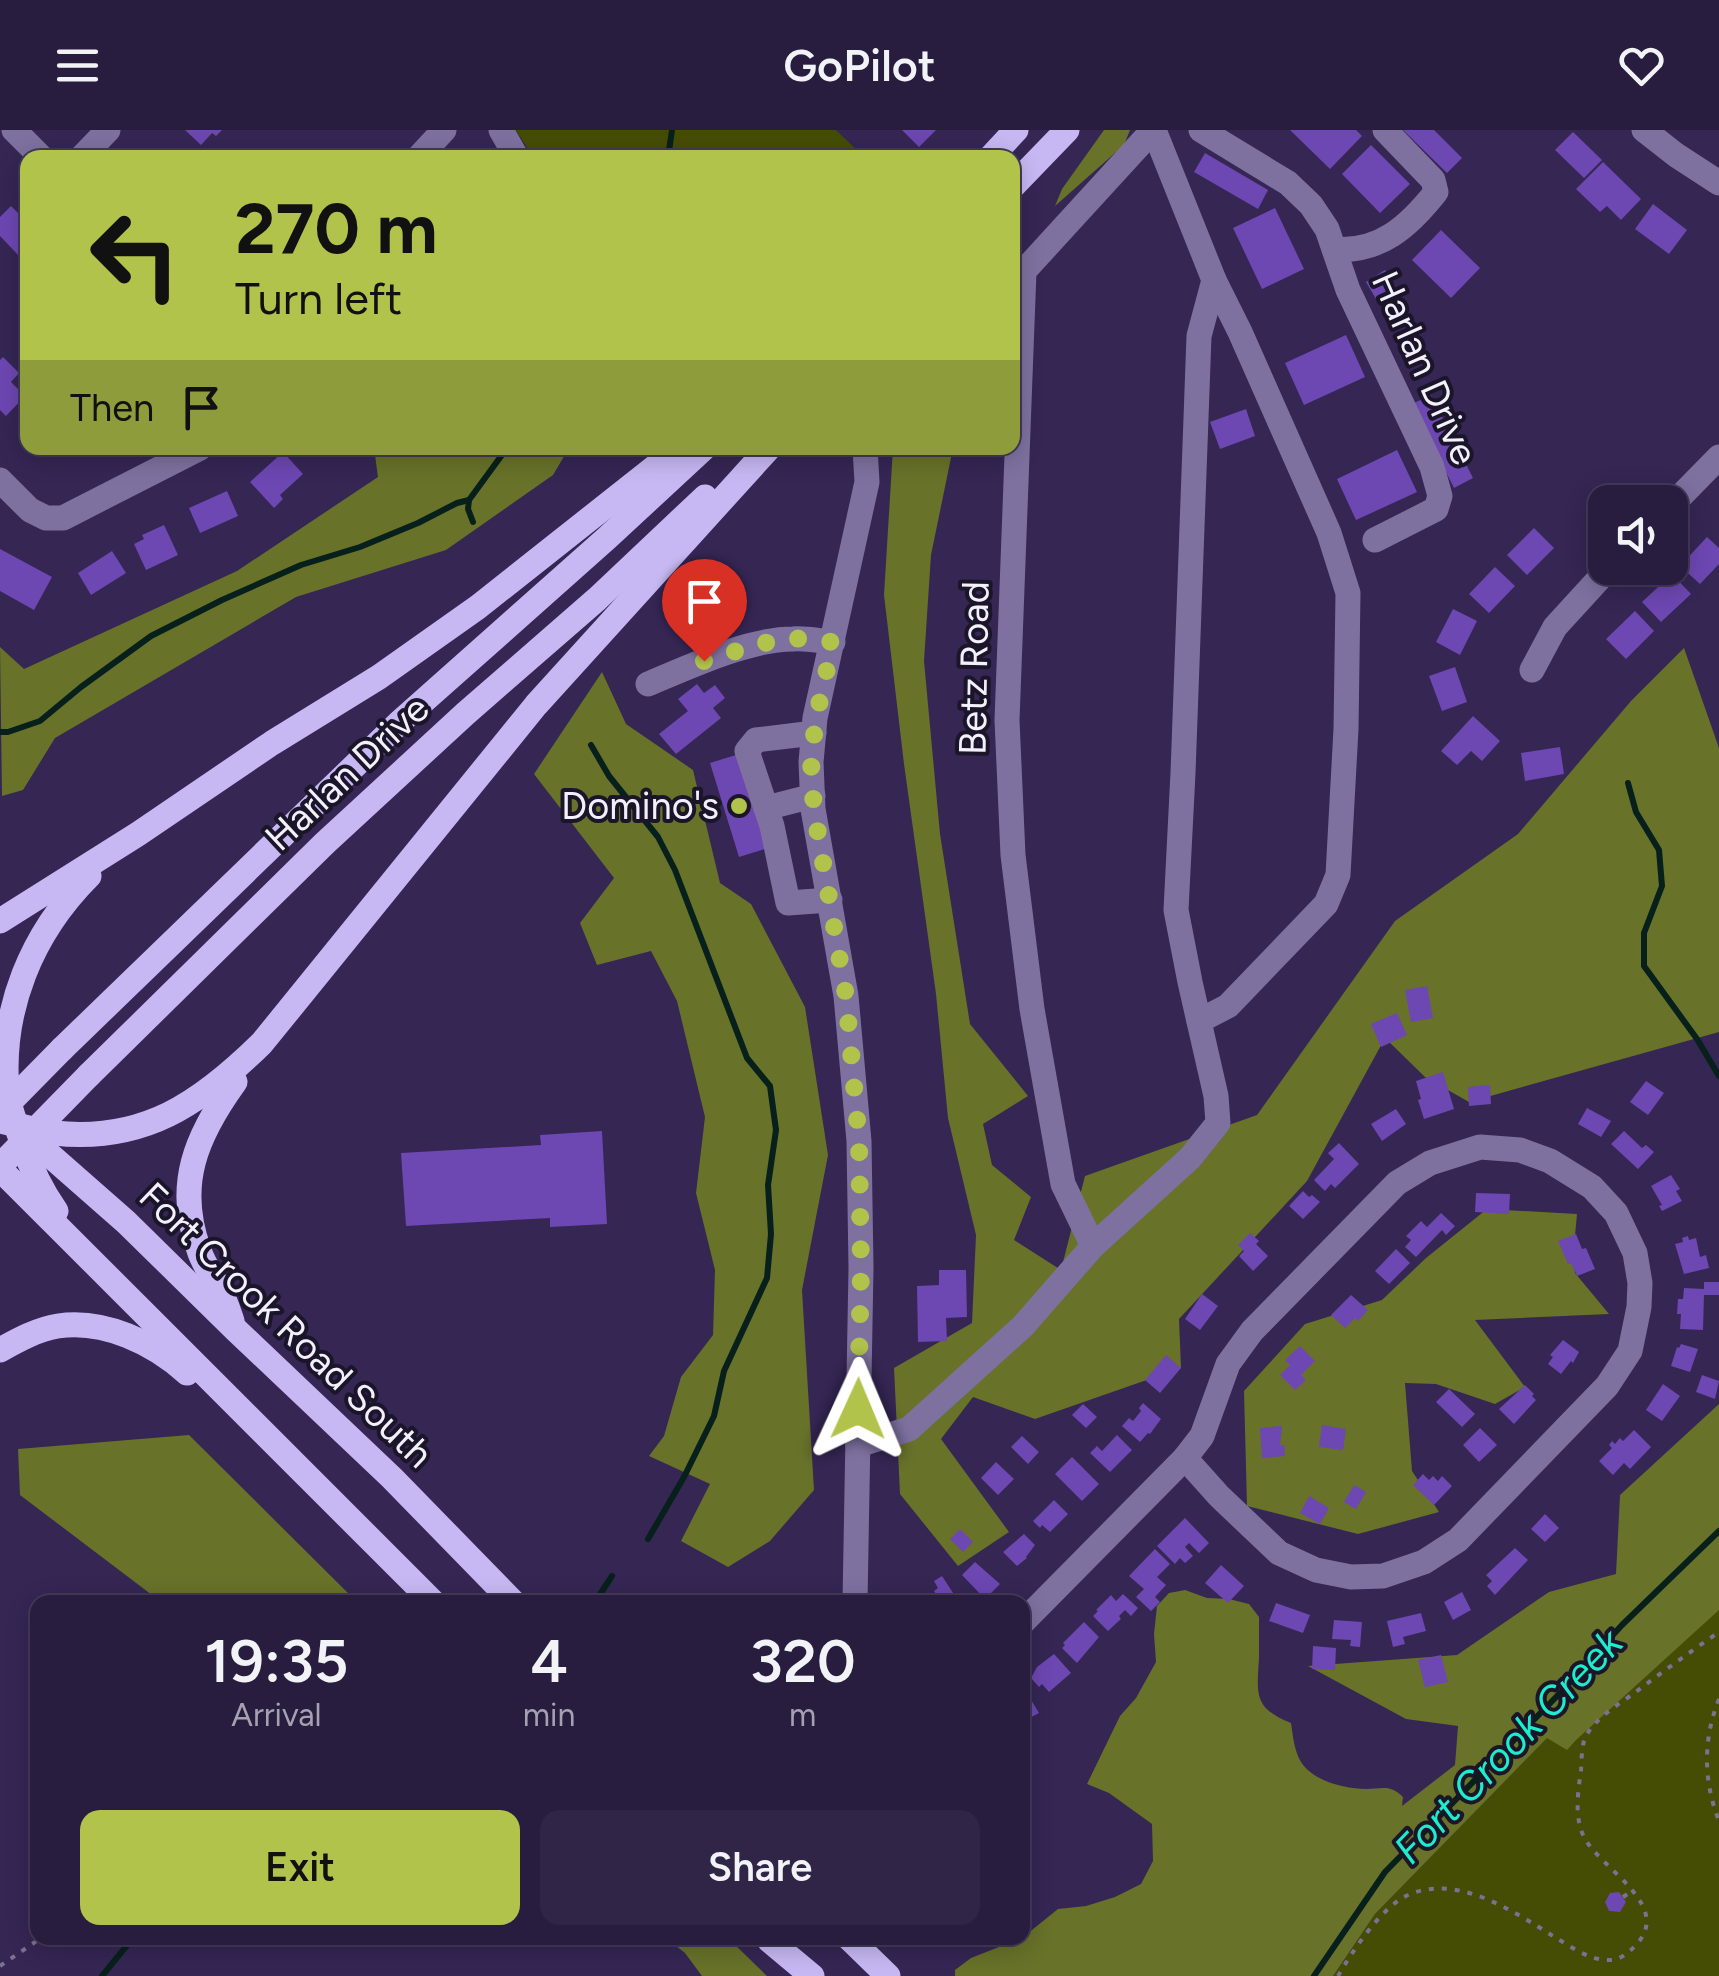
<!DOCTYPE html>
<html lang="en">
<head>
<meta charset="utf-8">
<style>
	body { margin:0; font-family:Figtree,sans-serif; background:#302546; color:#f1f3f6; height:100vh; display:flex; flex-direction:column; font-size:38px; white-space:nowrap }
	* { box-sizing:border-box; margin:0 }
	p { font-size:32px; color:#a5a1b0 }
	.icon { flex:none; width:55px; height:55px; fill:none; stroke:currentColor; stroke-width:2; stroke-linecap:round; stroke-linejoin:round }
	.map { position:relative; flex:1; overflow:hidden }
	.side { position:absolute; left:30px; top:1465px; width:1000px; height:350px; display:flex; flex-direction:column; background:#281c3f; border-radius:20px; box-shadow:0 5px 25px #0003,0 0 0 2px #443a59 }
	.side>* { flex:none }
	.guide { position:absolute; left:20px; top:20px; width:1000px; height:305px; border-radius:20px; box-shadow:0 5px 25px #0003,0 0 0 2px #443a59; background:#b2c34c; color:#111; overflow:hidden }
	.tools { position:absolute; left:1588px; top:355px; display:grid; gap:20px }
	.tools a { display:grid; place-items:center; width:100px; height:100px; border-radius:20px; background:#281c3f; box-shadow:0 5px 25px #0003,0 0 0 2px #443a59; font-size:50px }
	.pin { position:absolute; display:grid; place-items:center; width:85px; height:85px; color:#fff; margin:-102px -42px; border-radius:50% 50% 50% 0; rotate:-45deg; box-shadow:0 0 10px #0007 }
	.pin .icon { rotate:45deg }
	.me { position:absolute; width:110px; margin:-55px; rotate:1deg; stroke-linejoin:round; filter:drop-shadow(0 0 8px #0008) }
	.turn { display:flex; align-items:center; gap:35px; height:210px; padding:0 50px; font-size:45px }
	.turn .icon { width:130px; height:130px; stroke-width:2.5 }
	.turn b { display:block; font-size:70px; line-height:85px }
	.then { display:flex; align-items:center; height:95px; padding:0 50px; background:#0003; gap:20px; font-size:38px }
	.eta { display:flex; justify-content:space-evenly; align-items:center; height:170px; text-align:center }
	.eta b { font-size:60px; font-weight:600; line-height:70px }
	.primary-button { display:flex; gap:20px; margin-top:auto; padding:20px 50px }
	.primary-button a { flex:1; height:115px; border-radius:20px; background:#b2c34c; color:#111; font-size:40px; font-weight:600; line-height:115px; text-align:center }
	.primary-button a+a { background:#302546; color:#f1f3f6 }
	header { display:flex; justify-content:space-between; align-items:center; height:130px; padding:0 50px; background:#281c3f; font-size:45px; font-weight:600 }
	.map>svg:first-child { display:block }
	.green { fill:#454d05 }
	.forest { fill:#687229 }
	.lines { fill:none; stroke-linecap:round; stroke-linejoin:round }
	.stream { stroke:#08201b; stroke-width:6 }
	.building { fill:#6d47b2 }
	.path { stroke:#7b7192; stroke-width:4; stroke-dasharray:5 8; stroke-linecap:butt }
	.minor { stroke:#7e71a0; stroke-width:25 }
	.major { stroke:#c7b8f3; stroke-width:25 }
	.major-bridge { stroke:#c7b8f3; stroke-width:25 }
	.route { stroke:#b2c34c; stroke-width:18; stroke-dasharray:0 32.4 }
	.poi-dot { fill:#b2c34c; stroke:#1b1529; stroke-width:4 }
	.labels { text-anchor:middle; dominant-baseline:central; stroke-width:8; stroke-linejoin:round; paint-order:stroke }
	.street-label { font-size:38px; fill:#f3f0fc; stroke:#1b1529 }
	.poi-label { font-size:38px; fill:#f3f0fc; stroke:#1b1529; text-anchor:end }
	.water-label { font-size:40px; font-style:italic; fill:#1cedca; stroke:#1b1529 }
</style>
</head>
<body>
<header><svg class="icon" aria-label="menu" viewBox="0 0 24 24"><path d="M4 6h16M4 12h16M4 18h16"/></svg>GoPilot<svg class="icon" aria-label="heart" viewBox="0 0 24 24"><path d="M12 20l-8-8c-3-5 5-10 8-4 3-6 11-1 8 4z"/></svg></header>
<div class="map">
<svg width="1719" height="1846" viewBox="0 0 1719 1846">
	<rect width="100%" height="100%" fill="#352654"/>
	<g class="green">
		<path d="M516,0H836L864,27H533Z"/>
		<path d="M1719,1467V1846H1333L1375,1784L1649,1503Z"/>
	</g>
	<g class="forest">
		<path d="M1104,0H1130L1124,15L1055,76L1062,59Z"/>
		<path d="M374,318H569L553,345L446,420L296,467L55,608L23,660L2,666L0,517L24,539L237,441L378,347Z"/>
		<path d="M893,318H953L931,425L924,531L940,704L970,894L1028,966L983,994L992,1035L1031,1067L1014,1110L1061,1140L1085,1046L1257,985L1395,791L1518,704L1631,571L1684,518L1719,618V902L1469,972L1425,947L1385,908L1307,1051L1179,1189L1181,1238L1035,1289L973,1267L941,1309L1009,1402L958,1436L900,1364L894,1238L972,1193L976,1105L948,988L936,864L904,634L884,465Z"/>
		<path d="M602,542L626,594L693,640L720,753L751,774L805,877L828,1025L802,1160L814,1360L770,1411L728,1437L681,1411L710,1354L649,1326L664,1306L681,1247L713,1205L715,1140L696,1063L705,987L677,871L651,821L597,835L580,793L614,748L534,644Z"/>
		<path d="M1487,1079L1577,1084L1573,1127L1575,1143L1609,1184L1475,1190L1525,1257L1495,1274L1436,1254L1405,1253L1412,1341L1439,1382L1358,1404L1247,1376L1244,1261L1305,1194L1382,1170L1426,1128Z"/>
		<path d="M1719,1274V1480L1576,1610L1567,1620L1547,1608L1375,1784L1333,1846H955V1840L971,1828L1022,1808L1058,1779L1086,1776L1115,1767L1141,1754L1153,1731L1152,1694L1109,1663L1087,1654L1120,1586L1136,1568L1156,1532L1154,1504L1157,1476L1169,1463L1185,1460L1207,1468L1229,1469L1249,1474L1259,1487C1259,1500 1259,1514 1259,1528C1257,1564 1253,1578 1291,1593C1293,1606 1294,1620 1301,1632C1313,1651 1345,1659 1366,1659C1382,1659 1390,1654 1403,1667L1402,1676L1455,1635L1458,1596L1406,1589L1308,1536L1457,1525L1549,1462L1616,1444L1620,1365Z"/>
		<path d="M189,1305L357,1472H205L152,1465L20,1365L18,1319Z"/>
		<path d="M666,1808H728L767,1846H702L685,1823Z"/>
	</g>
	<g class="lines">
		<g class="stream">
			<path d="M668,28L672,0"/>
			<path d="M473,392L468,379L469,370L507,318"/>
			<path d="M0,602H8L40,591L81,557L151,506L222,470L301,435L360,417L418,393L457,373L469,370"/>
			<path d="M591,615L609,646L658,707L675,740L747,928L770,956L776,1000L768,1055L771,1104L767,1148L724,1241L714,1286L684,1347L648,1409"/>
			<path d="M1628,653L1636,682L1659,720L1662,756L1644,803V836L1697,909L1719,946"/>
			<path d="M595,1472L612,1446"/>
			<path d="M102,1846L133,1808"/>
			<path d="M1314,1846L1385,1742L1561,1562L1622,1495L1719,1401"/>
		</g>
	</g>
	<g class="building">
		<path d="M185,0H222L216,6L212,3L201,15Z"/>
		<path d="M902,0H936L919,17Z"/>
		<path d="M1290,0H1356L1362,6L1330,39Z"/>
		<path d="M1403,0H1434L1462,28L1447,43Z"/>
		<path d="M1573,2L1602,30L1584,48L1555,20Z"/>
		<path d="M1371,15L1410,54L1380,83L1342,44Z"/>
		<path d="M1205,23L1268,60L1258,79L1194,42Z"/>
		<path d="M1603,32L1641,69L1621,90L1607,76L1600,82L1576,59Z"/>
		<path d="M1653,74L1687,100L1669,124L1635,99Z"/>
		<path d="M11,76L28,93V122L21,128L0,106V87Z"/>
		<path d="M1275,78L1304,139L1262,159L1233,98Z"/>
		<path d="M1441,100L1480,138L1451,168L1412,130Z"/>
		<path d="M1385,140L1396,157L1376,169L1366,152Z"/>
		<path d="M1346,205L1365,247L1304,275L1285,233Z"/>
		<path d="M3,227L19,243L11,252L25,266L6,286L0,280V230Z"/>
		<path d="M1431,265L1473,348L1454,358L1412,274Z"/>
		<path d="M1246,279L1255,306L1220,319L1210,292Z"/>
		<path d="M1397,320L1417,362L1356,390L1337,349Z"/>
		<path d="M283,322L303,344L280,365L283,369L274,378L250,352Z"/>
		<path d="M227,361L238,386L200,403L189,378Z"/>
		<path d="M164,395L178,425L146,440L134,414L144,409L142,405Z"/>
		<path d="M1534,398L1554,418L1527,445L1507,425Z"/>
		<path d="M1707,407L1719,418V434L1700,454L1680,436Z"/>
		<path d="M0,419L52,447L34,480L0,461Z"/>
		<path d="M112,421L126,443L91,465L78,443Z"/>
		<path d="M1495,437L1515,456L1489,483L1469,464Z"/>
		<path d="M1672,444L1691,464L1661,492L1642,472Z"/>
		<path d="M1453,479L1477,491L1460,525L1436,512Z"/>
		<path d="M1635,481L1654,501L1626,529L1606,509Z"/>
		<path d="M1455,537L1467,572L1442,581L1429,546Z"/>
		<path d="M697,554L704,563L715,555L725,568L713,578L721,588L676,624L659,604L688,581L678,569Z"/>
		<path d="M1473,586L1500,611L1482,631L1471,621L1457,635L1441,621Z"/>
		<path d="M1560,617L1564,644L1525,651L1521,623Z"/>
		<path d="M739,624L768,718L739,727L710,633Z"/>
		<path d="M1427,856L1433,888L1411,892L1405,860Z"/>
		<path d="M1397,883L1407,905L1381,917L1371,894Z"/>
		<path d="M1443,942L1454,979L1424,989L1418,970L1421,969L1416,951Z"/>
		<path d="M1646,951L1664,963L1648,985L1630,972Z"/>
		<path d="M1490,955L1491,974L1469,976L1468,957Z"/>
		<path d="M1587,978L1611,991L1601,1007L1578,994Z"/>
		<path d="M1396,979L1406,994L1382,1011L1371,994Z"/>
		<path d="M602,1001L607,1094L550,1097V1088L406,1096L401,1023L541,1015L540,1005Z"/>
		<path d="M1624,1001L1642,1018L1646,1015L1654,1022L1638,1039L1611,1014Z"/>
		<path d="M1339,1013L1359,1034L1335,1058L1331,1054L1325,1061L1314,1050L1334,1029L1328,1023Z"/>
		<path d="M1671,1045L1680,1059L1676,1061L1682,1071L1662,1081L1659,1076L1662,1075L1651,1056Z"/>
		<path d="M1303,1061L1309,1067L1312,1065L1320,1072L1303,1089L1289,1076Z"/>
		<path d="M1476,1063L1510,1064L1509,1084L1475,1082Z"/>
		<path d="M1441,1083L1455,1096L1446,1105L1442,1100L1416,1127L1405,1117L1411,1110L1406,1106L1421,1091L1427,1097Z"/>
		<path d="M1250,1103L1259,1111L1256,1114L1268,1126L1253,1141L1239,1126L1244,1121L1238,1115Z"/>
		<path d="M1576,1104L1582,1119L1586,1118L1595,1139L1577,1146L1571,1133L1568,1134L1558,1111Z"/>
		<path d="M1688,1106L1689,1110L1696,1108L1700,1127L1706,1125L1709,1138L1684,1144L1675,1114L1683,1112L1682,1108Z"/>
		<path d="M1396,1119L1410,1133L1389,1154L1375,1141Z"/>
		<path d="M939,1140H966L967,1187L946,1188L947,1211L918,1212L917,1156L939,1155Z"/>
		<path d="M1704,1152H1719V1165H1704L1703,1200L1680,1199L1681,1184H1677L1678,1169H1683L1684,1158L1704,1159Z"/>
		<path d="M1202,1164L1218,1176L1200,1200L1185,1189Z"/>
		<path d="M1351,1165L1368,1180L1358,1191L1355,1188L1345,1198L1331,1185Z"/>
		<path d="M1563,1210L1579,1222L1573,1233L1571,1231L1561,1244L1548,1234L1553,1227L1550,1225Z"/>
		<path d="M1681,1214L1698,1219L1690,1242L1671,1236L1677,1217L1679,1218Z"/>
		<path d="M1300,1216L1315,1231L1301,1245L1306,1250L1295,1260L1280,1245L1290,1235L1285,1230Z"/>
		<path d="M1166,1225L1181,1238L1160,1263L1145,1250Z"/>
		<path d="M1702,1245L1719,1251L1715,1269L1696,1262Z"/>
		<path d="M1663,1254L1680,1266L1662,1291L1646,1280Z"/>
		<path d="M1525,1255L1534,1264L1532,1266L1536,1270L1514,1294L1499,1279Z"/>
		<path d="M1449,1259L1475,1284L1462,1297L1436,1272Z"/>
		<path d="M1143,1273L1161,1289L1150,1304L1148,1303L1140,1312L1122,1296L1129,1288L1133,1291L1141,1281L1139,1278Z"/>
		<path d="M1083,1274L1097,1287L1086,1298L1072,1285Z"/>
		<path d="M1322,1295L1346,1299L1343,1320L1319,1317Z"/>
		<path d="M1282,1296L1280,1315H1284L1285,1326L1262,1328L1260,1298Z"/>
		<path d="M1480,1298L1497,1315L1479,1332L1463,1315Z"/>
		<path d="M1634,1300L1651,1317L1630,1339L1624,1333L1613,1345L1599,1331L1612,1318L1609,1315L1612,1311L1615,1314L1620,1308L1623,1311Z"/>
		<path d="M1117,1305L1132,1320L1110,1342L1090,1323L1097,1316L1102,1321Z"/>
		<path d="M1022,1306L1039,1322L1028,1334L1011,1317Z"/>
		<path d="M1072,1327L1099,1354L1082,1371L1055,1344Z"/>
		<path d="M996,1332L1014,1349L998,1365L981,1348Z"/>
		<path d="M1423,1344L1429,1350L1433,1346L1438,1351L1442,1346L1452,1356L1434,1375L1413,1355Z"/>
		<path d="M1354,1355L1366,1362L1356,1379L1344,1372Z"/>
		<path d="M1309,1366L1329,1378L1320,1394L1300,1383Z"/>
		<path d="M1054,1370L1068,1384L1050,1402L1042,1395L1040,1398L1033,1391Z"/>
		<path d="M1545,1384L1559,1398L1545,1412L1531,1399Z"/>
		<path d="M1185,1388L1209,1413L1199,1423L1189,1413L1185,1417L1193,1426L1185,1433L1180,1428L1175,1434L1157,1416Z"/>
		<path d="M960,1399L973,1412L963,1422L950,1409Z"/>
		<path d="M1024,1404L1035,1415L1026,1427L1027,1428L1017,1436L1003,1422Z"/>
		<path d="M1515,1418L1528,1430L1495,1465L1487,1456L1492,1451L1486,1445Z"/>
		<path d="M1155,1419L1170,1434L1157,1447L1166,1455L1155,1467L1160,1472L1151,1481L1136,1467L1144,1459L1129,1446Z"/>
		<path d="M975,1432L1000,1454L990,1464L992,1467L987,1471L962,1445Z"/>
		<path d="M1221,1435L1244,1456L1228,1473L1205,1453Z"/>
		<path d="M942,1446L959,1472H941L934,1461L938,1458L934,1451Z"/>
		<path d="M1462,1462L1471,1480L1453,1490L1444,1472Z"/>
		<path d="M1123,1464L1138,1478L1131,1486L1125,1480L1119,1486L1121,1489L1108,1501L1093,1486L1098,1481L1096,1480L1111,1465L1116,1471Z"/>
		<path d="M1276,1473L1310,1485L1303,1503L1269,1491Z"/>
		<path d="M1421,1483L1426,1501L1403,1507L1405,1514L1393,1517L1387,1491Z"/>
		<path d="M1334,1490L1362,1492L1360,1517L1350,1516L1351,1510L1332,1509Z"/>
		<path d="M1084,1492L1099,1507L1077,1533L1062,1518L1065,1515L1063,1513Z"/>
		<path d="M1313,1516L1336,1518L1335,1540L1312,1539Z"/>
		<path d="M1054,1524L1071,1543L1049,1562L1042,1554L1039,1557L1031,1548L1037,1537Z"/>
		<path d="M1441,1525L1448,1552L1425,1557L1418,1530Z"/>
		<path d="M1022,1555L1039,1583L1022,1592Z"/>
		<path d="M1619,1762L1626,1772L1620,1782L1609,1781L1605,1772L1610,1763Z"/>
	</g>
	<g class="lines">
		<g class="path">
			<path d="M1719,1569C1703,1609 1703,1650 1719,1691"/>
			<path d="M1623,1767L1632,1761"/>
			<path d="M0,1836L41,1808"/>
			<path d="M1338,1846C1352,1822 1380,1779 1406,1766C1455,1742 1513,1781 1553,1806C1570,1816 1588,1830 1608,1830C1618,1831 1627,1824 1634,1817C1676,1776 1601,1740 1584,1707C1574,1687 1578,1662 1581,1640C1582,1628 1581,1614 1587,1604C1598,1587 1617,1575 1633,1564C1661,1543 1690,1522 1719,1502"/>
		</g>
		<g class="minor">
			<path d="M14,0L42,28"/>
			<path d="M501,0L517,28"/>
			<path d="M1201,0L1288,53L1311,75L1327,99L1348,160L1432,337L1440,366L1436,379L1375,410"/>
			<path d="M1644,0L1676,25L1719,53"/>
			<path d="M81,28L108,0"/>
			<path d="M418,28L444,0"/>
			<path d="M1334,119C1380,123 1409,96 1436,62L1433,50L1385,0"/>
			<path d="M0,350L30,380L46,388H63L200,318"/>
			<path d="M1670,377L1719,327"/>
			<path d="M1532,540L1555,497L1609,438"/>
			<path d="M648,554C689,537 748,509 793,509C806,508 820,511 833,512"/>
			<path d="M814,603L756,610L747,621L772,696L788,773L830,770"/>
			<path d="M766,678L813,666"/>
			<path d="M1199,891L1228,876L1326,774L1338,745L1346,599L1348,463L1329,403L1240,202L1214,150"/>
			<path d="M1480,1017L1520,1020L1550,1031L1592,1057L1616,1083L1635,1123L1640,1153L1639,1177L1630,1221L1607,1256L1458,1410L1424,1432L1383,1446L1351,1447L1316,1440L1279,1423L1219,1366L1185,1328L1202,1306L1228,1234L1252,1201L1397,1053L1430,1033Z"/>
			<path d="M1093,1116L1063,1054L1032,879L1013,725L1007,590L1024,141L1153,0"/>
			<path d="M858,1315L909,1299L1023,1196L1093,1116L1190,1028L1218,993L1216,966L1190,852L1176,780L1183,643L1199,206L1214,150L1154,0"/>
			<path d="M855,1472L861,1138L859,1011L846,866L813,679L811,632L815,588L867,352L865,318"/>
			<path d="M1022,1493L1185,1328"/>
		</g>
		<g class="major">
			<path d="M990,28L1016,0"/>
			<path d="M1012,57L1067,0"/>
			<path d="M0,791L138,704L272,613L379,547L478,477L679,318"/>
			<path d="M62,919L401,591L607,408L704,318"/>
			<path d="M89,945L325,713L465,584L597,469L705,367"/>
			<path d="M0,991C18,995 36,1001 54,1003C144,1013 201,973 262,913L536,575L769,318"/>
			<path d="M19,998L126,1092L236,1200L392,1348L513,1472"/>
			<path d="M0,1039L433,1472"/>
			<path d="M56,1081C41,1060 30,1036 22,1012C16,995 9,978 7,961C0,879 32,803 89,746"/>
			<path d="M232,1191C228,1179 224,1166 217,1155C211,1144 203,1133 199,1120C175,1055 196,1006 235,952"/>
			<path d="M0,1220C18,1210 38,1199 58,1196C104,1189 154,1213 187,1243"/>
			<path d="M849,1808L888,1846"/>
			<path d="M770,1811L812,1846"/>
		</g>
		<g class="major-bridge">
			<path d="M0,982L62,919"/>
			<path d="M0,1036L89,945"/>
		</g>
	</g>
	<g class="lines">
		<path class="route" d="M704,531L759,514L792,508L833,512L816,588L811,632L814,680L846,866L859,1011L861,1138L858,1279"/>
	</g>
	<circle class="poi-dot" cx="739" cy="676" r="10"/>
	<g class="labels">
		<g class="street-label">
			<text transform="translate(1425 238) rotate(66)">Harlan Drive</text>
			<text transform="translate(974 538) rotate(-89)">Betz Road</text>
			<text transform="translate(347 643) rotate(-43)">Harlan Drive</text>
			<text transform="translate(286 1195) rotate(44)">Fort Crook Road South</text>
		</g>
		<g class="poi-label">
			<text x="719" y="676">Domino's</text>
		</g>
		<g class="water-label">
			<text transform="translate(1508 1616) rotate(-46)">Fort Crook Creek</text>
		</g>
	</g>
</svg>
<div class="tools">
<a><svg class="icon" aria-label="sound" viewBox="0 0 24 24"><path d="M4 9h4l5-4v14l-5-4H4zM17 9q2 3 0 6"/></svg></a>
</div>
<div class="pin" style="left:704px;top:531px;background:#d93025"><svg class="icon" aria-label="arrive" viewBox="0 0 24 24"><path d="M6 21V4h12l-3 4 3 4H6"/></svg></div>
<svg class="me" style="left:858px;top:1279px" viewBox="-20 -20 40 40"><path d="M0-17L14 15 0 8-14 15z" fill="#b2c34c" stroke="#fff" stroke-width="4"/></svg>
<div class="guide">
<div class="turn"><svg class="icon" aria-label="left" viewBox="0 0 24 24"><path d="M17 20v-9H6M10 6l-5 5 5 5"/></svg><div><b>270 m</b>Turn left</div></div>
<div class="then">Then<svg class="icon" aria-label="arrive" viewBox="0 0 24 24"><path d="M6 21V4h12l-3 4 3 4H6"/></svg></div>
</div>
<section class="side">
<div class="eta">
<div><b>19:35</b><p>Arrival</p></div>
<div><b>4</b><p>min</p></div>
<div><b>320</b><p>m</p></div>
</div>
<div class="primary-button"><a>Exit</a><a>Share</a></div>
</section>
</div>
</body>
</html>
